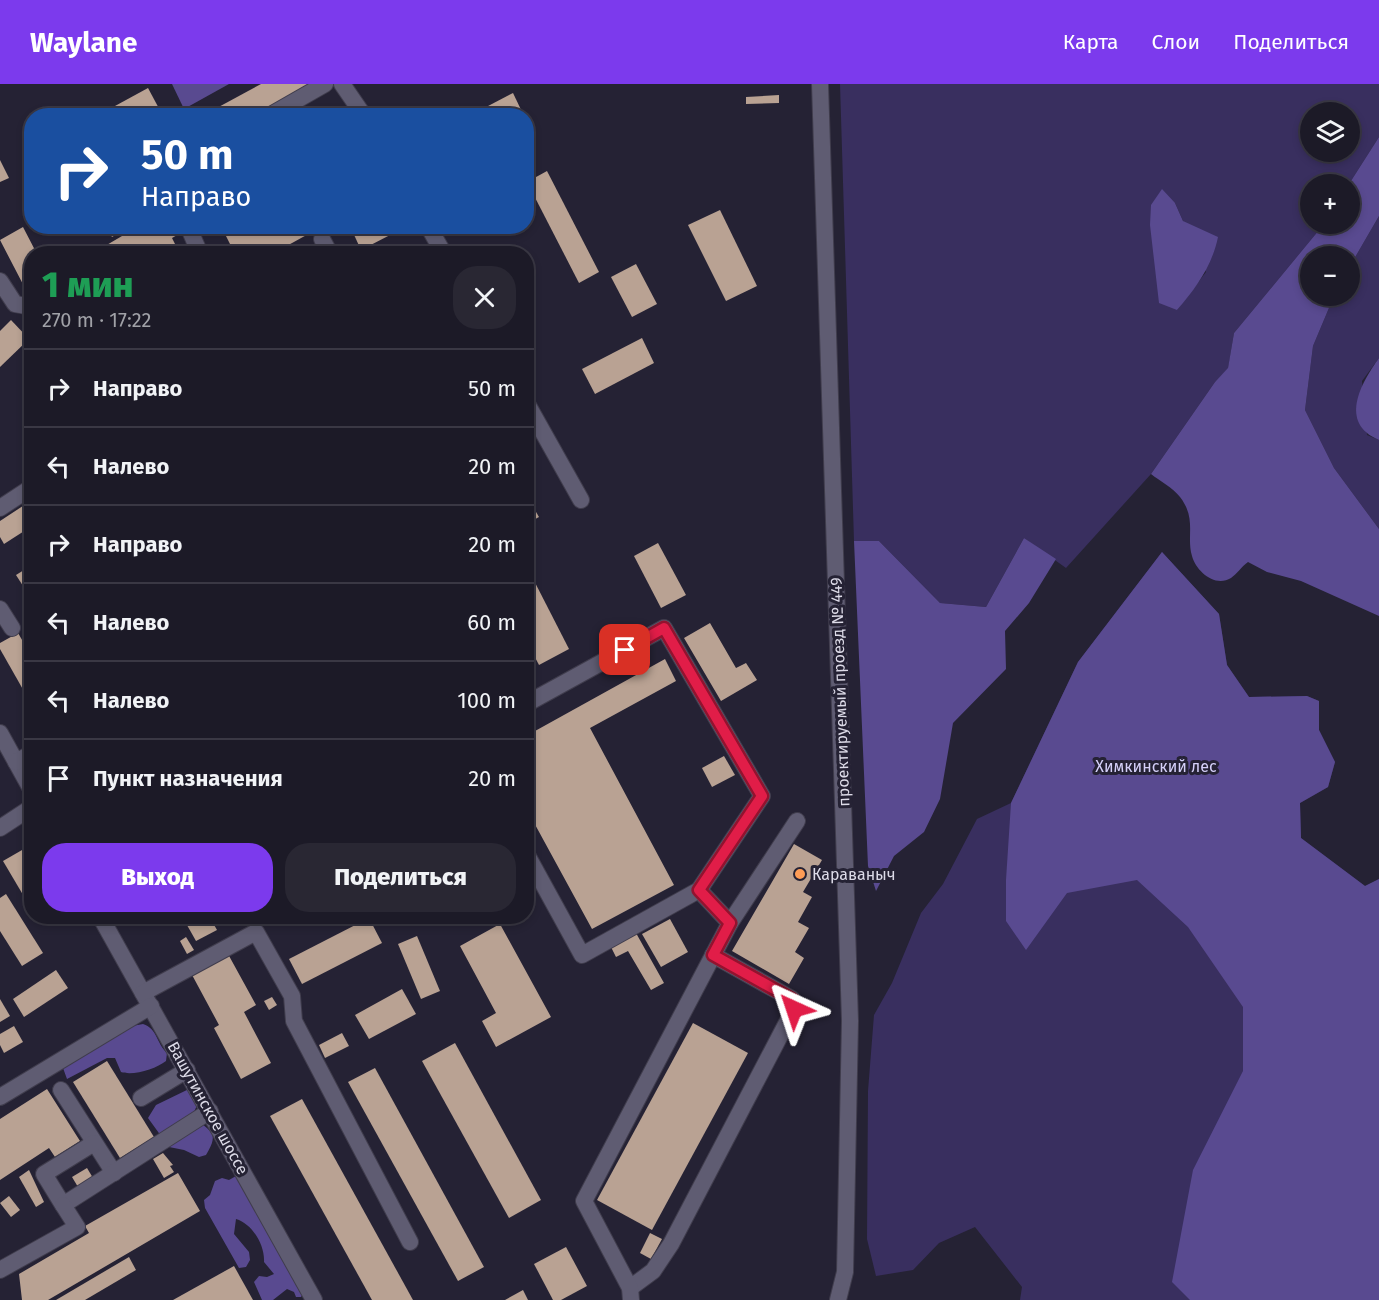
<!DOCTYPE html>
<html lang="ru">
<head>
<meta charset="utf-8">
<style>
	body { margin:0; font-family:"Fira Sans",sans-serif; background:#292733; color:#f1f3f6; height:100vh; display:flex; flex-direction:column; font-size:22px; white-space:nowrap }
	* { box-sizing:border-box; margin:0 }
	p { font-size:20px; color:#a0a1a7 }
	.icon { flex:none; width:33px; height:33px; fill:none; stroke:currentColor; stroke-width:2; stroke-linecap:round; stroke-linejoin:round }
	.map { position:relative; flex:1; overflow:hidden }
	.drawer { position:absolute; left:24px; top:162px; width:510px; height:678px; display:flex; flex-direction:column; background:#1c1a27; border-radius:24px; box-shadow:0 3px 9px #0003,0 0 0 2px #3a3844 }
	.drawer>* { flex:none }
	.hud { position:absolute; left:24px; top:24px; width:510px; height:126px; border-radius:24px; box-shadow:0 3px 9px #0003,0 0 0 2px #3a3844; background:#1a4fa0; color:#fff; overflow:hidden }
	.fabs { position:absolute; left:1300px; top:18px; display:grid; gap:12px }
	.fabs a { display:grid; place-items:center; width:60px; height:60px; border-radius:50%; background:#1c1a27; box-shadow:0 3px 9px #0003,0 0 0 2px #3a3844; font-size:30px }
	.pin { position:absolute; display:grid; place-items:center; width:51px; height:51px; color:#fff; margin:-26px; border-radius:12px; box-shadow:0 3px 9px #0006 }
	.me { position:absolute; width:66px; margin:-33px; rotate:318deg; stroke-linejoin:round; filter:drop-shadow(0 0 4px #0008) }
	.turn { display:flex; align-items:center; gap:21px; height:126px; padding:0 18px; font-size:27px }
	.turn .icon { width:78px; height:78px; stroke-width:2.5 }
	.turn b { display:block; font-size:42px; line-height:51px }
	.round { display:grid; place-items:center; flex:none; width:63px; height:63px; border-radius:24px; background:#292733 }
	.headline { display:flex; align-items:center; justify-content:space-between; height:102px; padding:0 18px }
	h1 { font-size:36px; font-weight:800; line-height:45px; color:#1e9e55 }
	.cta { display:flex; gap:12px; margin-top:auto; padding:12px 18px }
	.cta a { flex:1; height:69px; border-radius:24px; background:#7c3aed; color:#fff; font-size:24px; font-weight:800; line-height:69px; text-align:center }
	.cta a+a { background:#292733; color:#f1f3f6 }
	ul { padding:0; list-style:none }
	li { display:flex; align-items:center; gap:18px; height:78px; padding:0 18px; border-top:2px solid #3a3844 }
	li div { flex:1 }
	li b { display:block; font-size:22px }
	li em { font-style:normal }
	header { display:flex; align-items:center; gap:36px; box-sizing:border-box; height:84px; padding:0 30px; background:#7c3aed; color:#fff }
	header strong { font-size:28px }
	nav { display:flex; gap:33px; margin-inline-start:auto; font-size:21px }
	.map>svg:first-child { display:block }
	.green { fill:#392f5f; fill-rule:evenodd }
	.forest { fill:#594a90 }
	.building { fill:#b9a293 }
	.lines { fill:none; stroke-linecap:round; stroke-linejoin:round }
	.minor-casing { stroke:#403d4d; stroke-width:18 }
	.minor { stroke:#5f5c72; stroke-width:16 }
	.route-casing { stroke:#92132f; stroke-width:15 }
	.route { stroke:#e11d48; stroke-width:10 }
	.poi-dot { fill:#fd9c56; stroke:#252234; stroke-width:2 }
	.labels { text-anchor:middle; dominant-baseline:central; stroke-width:6; stroke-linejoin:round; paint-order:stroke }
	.street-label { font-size:16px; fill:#dddbe8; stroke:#252234 }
	.park-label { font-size:16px; fill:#d5d0f9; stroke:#252234 }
	.poi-label { font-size:16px; fill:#dddbe8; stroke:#252234; text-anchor:start }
</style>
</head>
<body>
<header>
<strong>Waylane</strong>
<nav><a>Карта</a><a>Слои</a><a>Поделиться</a></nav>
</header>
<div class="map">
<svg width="1379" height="1216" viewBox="0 0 1379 1216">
	<rect width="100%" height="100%" fill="#252234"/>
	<g class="green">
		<path d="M840,0H1379V53L1349,100H1311V140H1324L1234,249L1228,285L1215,298L1151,390L1066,484L1024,454L986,523L940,519L879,457H854ZM1311,28H1350V68H1311ZM1175,119L1206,188L1177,226Z"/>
		<path d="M1379,132V274L1362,297L1367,351L1379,356V445L1334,384L1305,326L1313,262L1334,212H1350V182Z"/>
		<path d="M1162,468L1219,530L1227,581L1249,613L1307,612L1319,617V646L1335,678L1328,703L1300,719L1301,754L1365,802L1379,795V1216H1020L1022,1203L975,1143L939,1159L913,1186L876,1192L867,1155L868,1007L874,931L892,899L921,829L943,800L977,735L1011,719L1078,578Z"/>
	</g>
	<g class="forest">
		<path d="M172,0H229L184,25Z"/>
		<path d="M1379,53V132L1350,182V172H1311V212H1334L1313,262L1305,326L1334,384L1379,445V532L1301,497L1267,488L1248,478C1241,483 1237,490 1231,494C1215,504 1196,487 1192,472C1186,452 1197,435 1180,413C1173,404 1160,397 1151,390L1215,298L1228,284L1234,249L1324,140H1350L1349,100Z"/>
		<path d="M1162,105L1175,119L1183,137L1218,153C1212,182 1196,204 1177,226L1159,219L1150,141L1151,121Z"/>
		<path d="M1379,274V356C1338,339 1361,299 1379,274Z"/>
		<path d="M1024,454L1056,475L1029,519L1005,547L1006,585L953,639L940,715L924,748L894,772L876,807L868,782L854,457H879L940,519L986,523Z"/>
		<path d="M1162,468L1219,530L1227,581L1249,613L1307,612L1319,617V646L1335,678L1328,703L1300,719L1301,754L1365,802L1379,795V1216H1190L1172,1198L1193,1086L1243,987V923L1188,843L1137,796L1067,809L1026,866L1006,837V796L1011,719L1078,578Z"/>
		<path d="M143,940C158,945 156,959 167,969L166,977C156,985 133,992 121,988L115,974H107L67,995L63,984L127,943Z"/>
		<path d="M191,1004L199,1017L193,1030C207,1049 222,1045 206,1071L199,1073L184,1066L169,1063L148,1034L156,1021Z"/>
		<path d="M236,1092L304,1208L301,1213H296L294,1208L287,1205L273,1216H262L254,1198L259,1192L267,1193L274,1190L264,1178C265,1162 253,1140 236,1135L234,1150L249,1168L250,1176L246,1183L239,1184L205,1124L204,1116L210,1111L215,1097L222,1094L229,1096Z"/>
	</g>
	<g class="building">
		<path d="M261,0H316L257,32H202Z"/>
		<path d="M148,4L163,32H120L115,22Z"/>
		<path d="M513,9L524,32H469Z"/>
		<path d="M779,11V19L746,20V13Z"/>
		<path d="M0,76L9,94L0,98Z"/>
		<path d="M547,87L599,188L579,199L527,98Z"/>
		<path d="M720,126L757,202L726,217L688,141Z"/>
		<path d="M106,142H131L112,153Z"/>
		<path d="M139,142H193L172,154L180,170H110L105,162Z"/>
		<path d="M221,142H323L272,170H235Z"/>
		<path d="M350,142H388L392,150L361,166Z"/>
		<path d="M23,143L37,170H32V206L27,208L0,156Z"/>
		<path d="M636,180L657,220L632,233L611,193Z"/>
		<path d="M11,236L29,255L0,283V247Z"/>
		<path d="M642,254L654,279L595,310L582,285Z"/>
		<path d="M526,411L539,433L526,440Z"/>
		<path d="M32,416V442L4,460L0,453V437Z"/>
		<path d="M658,459L686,511L661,524L634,472Z"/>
		<path d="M32,481V516L16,491Z"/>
		<path d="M526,481L569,565L539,581L526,556Z"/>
		<path d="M710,539L736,584L746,579L757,596L721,617L684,554Z"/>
		<path d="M18,549L32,573V605L25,609L0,565V559Z"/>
		<path d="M665,575L676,597L590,644L674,801L592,845L526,724V652Z"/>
		<path d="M724,672L735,691L712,703L702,684Z"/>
		<path d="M794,760L822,776L803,808L812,813L798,838L809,844L795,868L804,874L789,900L732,867Z"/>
		<path d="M29,762L32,766V820L29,821L3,777Z"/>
		<path d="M6,810L43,869L22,882L0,847V814Z"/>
		<path d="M209,832L217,846L196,857L183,834Z"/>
		<path d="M369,834L382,859L302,900L289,875Z"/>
		<path d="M670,835L688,868L661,883L642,850Z"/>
		<path d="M500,840L551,933L496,963L482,937L496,929L460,862Z"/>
		<path d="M636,849L664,899L651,906L628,867L616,873L611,863Z"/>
		<path d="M417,852L440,907L421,915L398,860Z"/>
		<path d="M186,853L194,866L187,870L180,857Z"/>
		<path d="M228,870L256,921L244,928L271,979L241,995L214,944L219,941L191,889Z"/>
		<path d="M56,886L68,904L24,933L13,915Z"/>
		<path d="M402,905L416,930L369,955L355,931Z"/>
		<path d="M272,913L277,921L269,926L264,917Z"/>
		<path d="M0,915L10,932L0,938Z"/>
		<path d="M693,939L748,969L652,1146L597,1116Z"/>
		<path d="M14,942L23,958L4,969L0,961V950Z"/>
		<path d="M342,949L349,962L325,974L319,961Z"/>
		<path d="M455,959L541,1116L509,1134L422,977Z"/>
		<path d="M107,977L154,1053L120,1074L73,998Z"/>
		<path d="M375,984L484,1183L458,1197L348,998Z"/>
		<path d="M47,1005L80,1057L55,1073L49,1064L0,1096V1035Z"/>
		<path d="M302,1015L413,1216H372L270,1032Z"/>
		<path d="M163,1069L173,1081L170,1082L174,1088L164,1094L153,1075Z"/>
		<path d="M87,1084L93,1094L78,1103L72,1093Z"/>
		<path d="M29,1086L44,1118L36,1123L19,1093Z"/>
		<path d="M178,1089L200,1127L48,1216H22L19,1190L89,1149L85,1142Z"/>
		<path d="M9,1112L20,1126L11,1133L0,1119Z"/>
		<path d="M650,1149L662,1155L651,1175L640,1169Z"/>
		<path d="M566,1163L587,1202L561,1216H553L534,1180Z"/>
		<path d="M129,1173L136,1186L85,1216H56Z"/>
		<path d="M234,1182L253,1216H173Z"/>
		<path d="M523,1206L528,1216H505Z"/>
	</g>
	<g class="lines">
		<g class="minor-casing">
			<g id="minor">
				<path d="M342,0L364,32"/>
				<path d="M820,0L850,937L845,1188L838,1216"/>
				<path d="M269,32L325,0"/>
				<path d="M428,142L444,170"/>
				<path d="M191,149L200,170"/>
				<path d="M322,155L330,170"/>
				<path d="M0,197L15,220L32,223"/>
				<path d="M526,318L581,416"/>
				<path d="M0,424L32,403"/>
				<path d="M0,525L12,544"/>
				<path d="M526,620L664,544L762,712L699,806L582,871L526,769"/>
				<path d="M0,649L32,707"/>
				<path d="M16,678L32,669"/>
				<path d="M0,744L32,723"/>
				<path d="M699,806L730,839L797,737"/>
				<path d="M100,832L314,1216"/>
				<path d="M143,909L256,848L292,912L294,937L410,1158"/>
				<path d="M61,1006L114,1089"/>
				<path d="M0,1013L151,922"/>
				<path d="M141,1014L187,986"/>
				<path d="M94,1059L44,1090L63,1121L210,1027"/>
				<path d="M0,1186L77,1143L63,1121"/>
				<path d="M630,1204L653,1187L671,1160L794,925L792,915L713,871"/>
				<path d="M631,1216L630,1204L584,1117L730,839"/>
			</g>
		</g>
		<use href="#minor" class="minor"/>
	</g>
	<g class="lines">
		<g class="route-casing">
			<path id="route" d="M625,566L664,544L762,712L699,806L730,839L713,871L792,915L794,925"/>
		</g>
		<use href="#route" class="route"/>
	</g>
	<circle class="poi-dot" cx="800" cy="790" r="6"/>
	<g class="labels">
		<g class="street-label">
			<text transform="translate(840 608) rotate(-92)">проектируемый проезд № 449</text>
			<text transform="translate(208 1024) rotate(61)">Вашутинское шоссе</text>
		</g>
		<g class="park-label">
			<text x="1156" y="682">Химкинский лес</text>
		</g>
		<g class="poi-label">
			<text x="812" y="790">Караваныч</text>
		</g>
	</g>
</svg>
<div class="fabs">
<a><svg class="icon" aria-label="layers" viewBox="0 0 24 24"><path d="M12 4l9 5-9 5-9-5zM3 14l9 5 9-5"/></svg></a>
<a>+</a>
<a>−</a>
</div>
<div class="pin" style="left:625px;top:566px;background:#d93025"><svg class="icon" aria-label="arrive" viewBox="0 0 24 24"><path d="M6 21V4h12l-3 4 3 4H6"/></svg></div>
<svg class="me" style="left:794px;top:925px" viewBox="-20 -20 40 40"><path d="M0-17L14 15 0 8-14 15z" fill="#e11d48" stroke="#fff" stroke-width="4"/></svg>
<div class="hud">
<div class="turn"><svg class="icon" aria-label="right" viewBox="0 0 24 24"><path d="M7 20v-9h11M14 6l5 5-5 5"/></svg><div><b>50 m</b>Направо</div></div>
</div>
<section class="drawer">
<div class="headline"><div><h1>1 мин</h1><p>270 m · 17:22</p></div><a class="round"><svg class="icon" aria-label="close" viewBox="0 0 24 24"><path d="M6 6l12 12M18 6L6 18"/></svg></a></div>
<ul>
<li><svg class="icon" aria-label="right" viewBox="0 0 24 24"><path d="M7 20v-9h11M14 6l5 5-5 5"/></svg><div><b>Направо</b></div><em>50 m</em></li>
<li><svg class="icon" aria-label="left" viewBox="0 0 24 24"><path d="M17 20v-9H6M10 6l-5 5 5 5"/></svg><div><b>Налево</b></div><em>20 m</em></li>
<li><svg class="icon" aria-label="right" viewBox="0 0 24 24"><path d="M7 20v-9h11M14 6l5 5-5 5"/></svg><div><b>Направо</b></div><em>20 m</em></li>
<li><svg class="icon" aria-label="left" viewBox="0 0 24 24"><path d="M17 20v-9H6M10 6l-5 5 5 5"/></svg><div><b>Налево</b></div><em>60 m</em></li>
<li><svg class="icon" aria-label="left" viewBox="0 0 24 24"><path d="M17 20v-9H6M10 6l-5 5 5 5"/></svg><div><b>Налево</b></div><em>100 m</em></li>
<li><svg class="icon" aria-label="arrive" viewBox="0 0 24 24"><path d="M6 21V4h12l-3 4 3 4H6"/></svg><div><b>Пункт назначения</b></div><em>20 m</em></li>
</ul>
<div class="cta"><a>Выход</a><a>Поделиться</a></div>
</section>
</div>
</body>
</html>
